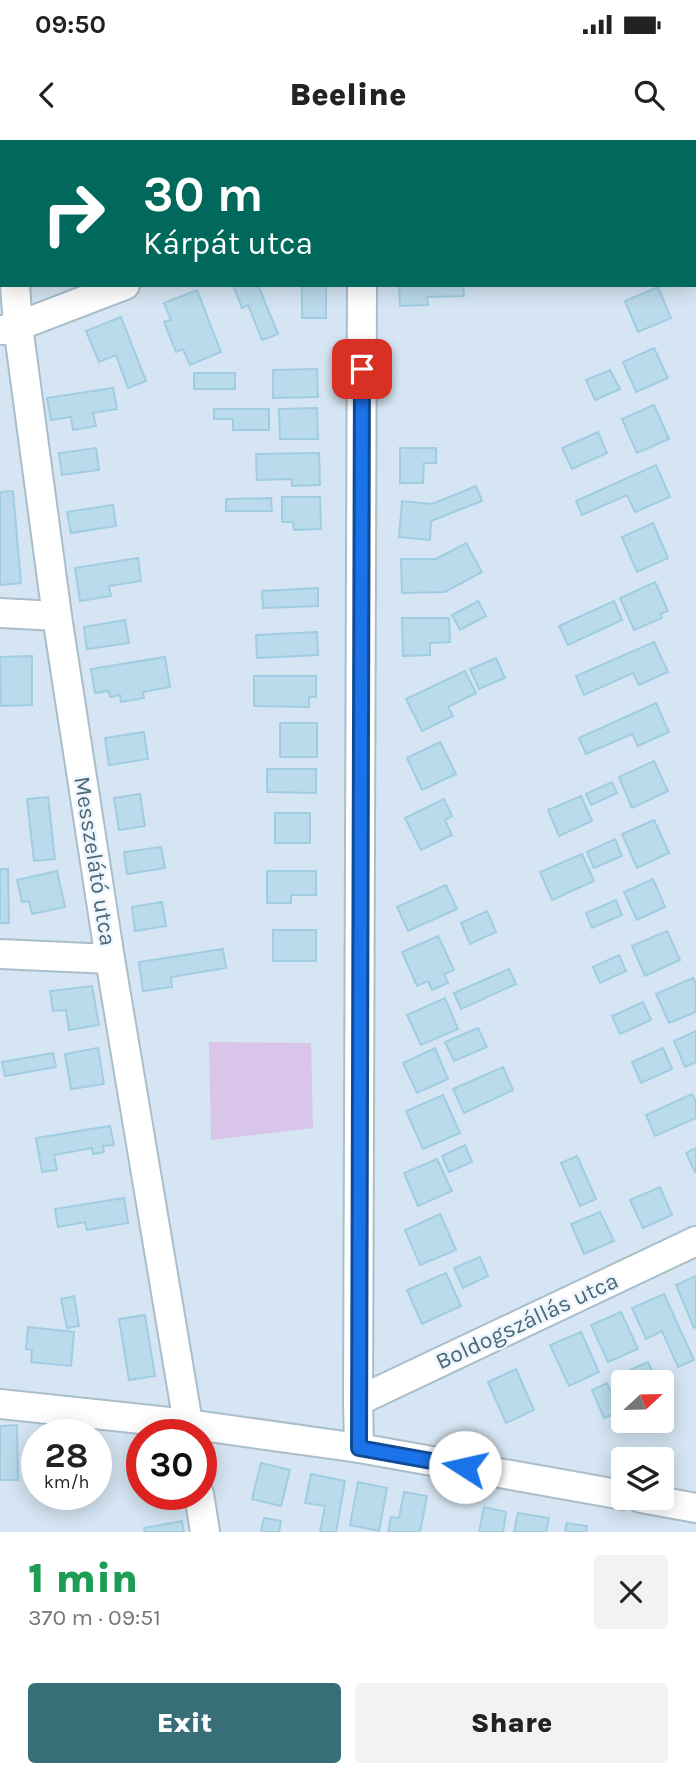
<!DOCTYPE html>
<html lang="en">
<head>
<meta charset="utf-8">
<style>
	body { margin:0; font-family:Karla,sans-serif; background:#f2f2f2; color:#222; height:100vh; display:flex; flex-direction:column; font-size:26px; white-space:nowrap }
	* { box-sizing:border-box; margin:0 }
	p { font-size:23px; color:#767676 }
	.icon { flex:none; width:38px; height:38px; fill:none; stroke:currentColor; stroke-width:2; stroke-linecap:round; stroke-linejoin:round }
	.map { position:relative; height:1392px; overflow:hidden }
	.side { display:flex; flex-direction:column; background:#fff; flex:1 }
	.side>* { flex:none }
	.top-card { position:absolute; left:0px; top:0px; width:696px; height:147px; box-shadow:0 4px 18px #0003; background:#00695c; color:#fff; overflow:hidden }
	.needle { width:46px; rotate:68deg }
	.fabs { position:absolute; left:611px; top:1230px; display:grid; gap:14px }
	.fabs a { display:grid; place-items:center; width:63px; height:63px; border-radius:7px; background:#fff; box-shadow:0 4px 18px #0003; font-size:35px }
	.speed { position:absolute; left:21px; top:1279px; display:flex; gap:14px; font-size:35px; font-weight:700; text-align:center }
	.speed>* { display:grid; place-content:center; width:91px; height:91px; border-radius:50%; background:#fff; box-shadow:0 4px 18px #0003; line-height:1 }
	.speed small { font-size:18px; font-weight:400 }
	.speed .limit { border:10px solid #d22; background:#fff; color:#111 }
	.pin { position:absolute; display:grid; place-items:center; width:60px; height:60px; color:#fff; margin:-30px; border-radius:14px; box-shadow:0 4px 10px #0006 }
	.me { position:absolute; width:77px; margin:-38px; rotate:280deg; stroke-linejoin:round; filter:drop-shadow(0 0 5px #0008) }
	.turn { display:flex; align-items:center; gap:24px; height:147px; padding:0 28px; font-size:32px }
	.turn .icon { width:91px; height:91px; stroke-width:2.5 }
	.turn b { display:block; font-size:49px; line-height:60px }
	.round { display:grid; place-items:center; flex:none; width:74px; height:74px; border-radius:7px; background:#f2f2f2 }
	.overview { display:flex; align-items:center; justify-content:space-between; height:119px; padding:0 28px }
	h1 { font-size:42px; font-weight:800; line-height:52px; color:#1e9e55 }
	.cta { display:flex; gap:14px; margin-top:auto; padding:14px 28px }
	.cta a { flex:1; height:80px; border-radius:7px; background:#376e78; color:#fff; font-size:28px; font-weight:800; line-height:80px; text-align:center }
	.cta a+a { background:#f2f2f2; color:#222 }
	.status { display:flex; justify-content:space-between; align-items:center; height:49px; padding:0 35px; background:#fff; direction:ltr }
	.status svg { height:19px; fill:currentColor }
	header { display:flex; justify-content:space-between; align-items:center; height:91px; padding:0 28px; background:#fff; font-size:32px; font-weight:800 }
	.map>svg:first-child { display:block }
	.residential { fill:#d5e5f3; fill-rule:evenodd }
	.green { fill:#d8c5e9 }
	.building { fill:#badbeb; stroke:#a0cde2; stroke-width:2 }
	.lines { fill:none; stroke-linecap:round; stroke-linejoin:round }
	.minor-casing { stroke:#aabeca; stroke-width:32 }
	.minor { stroke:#fff; stroke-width:28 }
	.route-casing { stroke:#114b97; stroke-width:18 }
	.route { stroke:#1a73e8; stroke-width:12 }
	.labels { text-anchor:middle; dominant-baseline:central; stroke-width:5; stroke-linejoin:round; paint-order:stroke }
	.street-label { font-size:23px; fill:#4c6874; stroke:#edf5fe }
</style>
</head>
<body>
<div class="status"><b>09:50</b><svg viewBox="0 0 49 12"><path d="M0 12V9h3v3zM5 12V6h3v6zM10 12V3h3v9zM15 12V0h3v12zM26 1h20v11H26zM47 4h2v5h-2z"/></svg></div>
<header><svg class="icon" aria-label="back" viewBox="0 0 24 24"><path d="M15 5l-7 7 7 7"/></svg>Beeline<svg class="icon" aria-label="search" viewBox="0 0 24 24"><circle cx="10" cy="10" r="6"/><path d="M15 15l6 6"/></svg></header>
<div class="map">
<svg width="696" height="1392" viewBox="0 0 696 1392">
	<rect width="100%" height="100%" fill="#e7f0fc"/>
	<path class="residential" d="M0,0H696V1392H0ZM2,2H695V145H2ZM623,1242H662V1281H623ZM37,1295H96V1354H37ZM142,1295H201V1354H142ZM623,1320H662V1358H623Z"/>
	<g class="green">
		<path d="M14,0H337L338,2H14Z"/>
		<path d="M209,902L311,903L313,988L211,1000Z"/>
	</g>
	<g class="building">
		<path d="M620,0H658L659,2H621Z"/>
		<path d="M233,145H258L278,194L262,200L248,165L242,168Z"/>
		<rect x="302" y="145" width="24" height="33"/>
		<path d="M399,145H463L464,156L427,157L428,165L400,166Z"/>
		<path d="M658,147L671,178L638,192L625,161Z"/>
		<path d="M197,150L221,212L190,225L183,209L176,212L164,182L171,180L164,163Z"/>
		<path d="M121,177L146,241L128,248L116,215L99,222L86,191Z"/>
		<path d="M654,208L668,238L636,252L623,222Z"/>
		<path d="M317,229L318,257L273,258V230Z"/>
		<path d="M610,230L620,249L595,260L586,240Z"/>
		<rect x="194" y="233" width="41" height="16"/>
		<path d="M113,248L117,269L93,273L96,286L73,290L71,277L51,280L47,258Z"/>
		<path d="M654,265L669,299L637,313L622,279Z"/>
		<path d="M317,268L318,299H280L279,269Z"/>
		<path d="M214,269H269V290H233V279H214Z"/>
		<path d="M598,292L607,313L572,329L562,308Z"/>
		<path d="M96,308L99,330L62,335L59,313Z"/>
		<path d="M400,308H436V323H424L423,343H400Z"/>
		<path d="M319,313L320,345L292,346V339L257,340L256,314Z"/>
		<path d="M656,325L670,357L635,372L627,355L582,375L576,361Z"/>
		<path d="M476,346L482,361L431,381L430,400L399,397L402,361L432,364Z"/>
		<path d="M13,351L21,443L0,445V352Z"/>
		<path d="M282,357H320L321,389L294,390L293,382H282Z"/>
		<path d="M271,358L272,371H226V359Z"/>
		<path d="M113,365L116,386L71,393L67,372Z"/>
		<path d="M653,383L668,418L637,432L622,397Z"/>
		<path d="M466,403L482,432L445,452L402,453L401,419H436Z"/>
		<path d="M138,418L141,441L109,446L111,456L80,461L75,428Z"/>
		<path d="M655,442L668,471L660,474L662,478L634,490L620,458Z"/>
		<path d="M318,448V466L263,468L262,451Z"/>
		<path d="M478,461L486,476L460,490L452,475Z"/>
		<path d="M614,461L622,480L568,505L559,486Z"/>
		<path d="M402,478H449L450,502L430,503V515L403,516Z"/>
		<path d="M125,480L129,503L87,509L84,487Z"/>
		<path d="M317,492L318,515L257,518L256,495Z"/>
		<path d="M654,502L668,532L639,545L633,533L584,555L576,536Z"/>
		<path d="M32,516V565L1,566L0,517Z"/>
		<path d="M165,517L170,547L143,552L144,558L121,562L120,555L110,557L109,551L95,553L91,529Z"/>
		<path d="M496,518L505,538L479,549L470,529Z"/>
		<path d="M465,531L476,553L448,567L453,576L422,591L406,559Z"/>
		<path d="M254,536H316V557H309V567L254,566Z"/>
		<path d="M656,563L669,592L638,606L632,594L586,614L579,598Z"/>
		<rect x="280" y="583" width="37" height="34"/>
		<path d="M144,592L148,619L109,625L105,598Z"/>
		<path d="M440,602L456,634L422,650L407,618Z"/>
		<path d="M654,621L668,651L632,668L619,637Z"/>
		<path d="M267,629H316V653L267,652Z"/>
		<path d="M612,642L617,653L591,665L586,654Z"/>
		<path d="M140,654L145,686L119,690L114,658Z"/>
		<path d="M581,656L592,681L559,696L548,670Z"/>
		<path d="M48,657L55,719L34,721L27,659Z"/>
		<path d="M444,659L452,676L445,680L452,695L421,710L405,678Z"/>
		<rect x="275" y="673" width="35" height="30"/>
		<path d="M654,680L669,713L637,728L622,694Z"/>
		<path d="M615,699L622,716L594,728L587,712Z"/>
		<path d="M161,707L165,728L127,734L124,712Z"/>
		<path d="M582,714L594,741L552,760L540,732Z"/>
		<path d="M0,729H8L9,783H0Z"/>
		<path d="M57,731L65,767L32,774L29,761L22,762L17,740Z"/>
		<path d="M267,731H316V755H291V763H267Z"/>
		<path d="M653,739L665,767L637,780L624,752Z"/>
		<path d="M446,745L457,769L408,791L397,767Z"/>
		<path d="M616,760L622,775L592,788L586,773Z"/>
		<path d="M162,762L166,786L135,791L132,767Z"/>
		<path d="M487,771L496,792L470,804L461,783Z"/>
		<rect x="273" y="790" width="43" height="31"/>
		<path d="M667,791L680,820L645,836L632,806Z"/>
		<path d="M438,796L454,830L444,834L448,843L432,850L428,841L417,846L402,812Z"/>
		<path d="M223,809L226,828L171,837L172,847L143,851L139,822Z"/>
		<path d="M619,815L626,831L600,843L593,827Z"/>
		<path d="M509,829L516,844L461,869L454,853Z"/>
		<path d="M693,838L696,844V872L669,883L656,854Z"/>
		<path d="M92,846L99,885L69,890L66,870L53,871L50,851Z"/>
		<path d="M445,858L458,889L421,905L407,875Z"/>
		<path d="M643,862L651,880L620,894L612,876Z"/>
		<path d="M478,888L487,907L454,921L445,902Z"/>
		<path d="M696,891V922L685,927L674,901Z"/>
		<path d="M98,908L104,944L71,949L65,914Z"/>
		<path d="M435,908L448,939L417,953L403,923Z"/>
		<path d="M663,908L672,929L641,943L632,922Z"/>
		<path d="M53,913L56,927L5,936L2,922Z"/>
		<path d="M503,927L513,950L464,973L453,949Z"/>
		<path d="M692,954L696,962V978L655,996L646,975Z"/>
		<path d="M443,955L460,993L423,1009L406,971Z"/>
		<path d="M110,986L114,1005L103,1006L104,1012L93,1014L92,1008L54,1015L57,1030L42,1032L36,998Z"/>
		<path d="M465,1005L472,1022L449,1032L442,1016Z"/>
		<path d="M696,1008V1032H695L686,1013Z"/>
		<path d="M577,1016L596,1059L580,1066L561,1023Z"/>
		<path d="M437,1019L452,1051L418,1066L404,1033Z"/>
		<path d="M660,1047L672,1075L643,1088L630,1060Z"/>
		<path d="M124,1058L128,1083L87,1090L85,1082L58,1087L55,1069Z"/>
		<path d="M600,1072L614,1101L584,1114L571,1084Z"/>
		<path d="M440,1074L456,1110L420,1125L405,1090Z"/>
		<path d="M480,1117L488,1136L463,1148L454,1128Z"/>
		<path d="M446,1133L461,1166L422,1184L407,1150Z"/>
		<path d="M696,1136V1187L694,1188L676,1145Z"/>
		<path d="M664,1154L694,1220L678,1227L662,1191L646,1199L632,1168Z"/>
		<path d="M74,1156L79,1186L67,1188L61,1159Z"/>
		<path d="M621,1172L638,1209L608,1222L591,1185Z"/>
		<path d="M145,1175L155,1236L129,1240L119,1179Z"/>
		<path d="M28,1187L74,1192L71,1226L31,1222L32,1210L26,1209Z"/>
		<path d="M581,1192L599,1232L569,1246L550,1205Z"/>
		<path d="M648,1222L657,1242H636L630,1230Z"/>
		<path d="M516,1229L534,1270L506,1283L488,1242Z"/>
		<path d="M607,1243L619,1272L604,1278L592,1250Z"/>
		<path d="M17,1285L18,1340H0V1286Z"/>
		<path d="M37,1298V1330L32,1299Z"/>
		<path d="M261,1323L290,1330L281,1366L252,1359Z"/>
		<path d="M311,1334L345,1341L336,1392H320L325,1366L305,1363Z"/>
		<path d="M358,1342L387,1348L379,1391L350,1385Z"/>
		<path d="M404,1352L427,1356L420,1392H388L391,1377L399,1378Z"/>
		<path d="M154,1354H179L180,1360L156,1364Z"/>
		<path d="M484,1367L506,1372L503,1392H479Z"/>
		<path d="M518,1373L549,1378L546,1392H514Z"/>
		<path d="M264,1378L281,1381L279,1392H261Z"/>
		<path d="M182,1381L184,1392H145L144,1388Z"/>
		<path d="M567,1383L587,1386L586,1392H565Z"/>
	</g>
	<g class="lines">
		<g class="minor-casing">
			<g id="minor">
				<path d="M4,0L5,2"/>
				<path d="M345,0L346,2"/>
				<path d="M687,0V2"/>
				<path d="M504,2L509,0"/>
				<path d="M695,26L696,30"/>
				<path d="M15,145L18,186L57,476L110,819L190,1295"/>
				<path d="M3,190L18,186L125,145"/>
				<path d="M0,473L57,476"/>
				<path d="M0,814L110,819"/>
				<path d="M358,1261L696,1101"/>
				<path d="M0,1264L188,1284L359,1308L623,1355"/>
				<path d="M359,1308L358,1261L362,145"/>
				<path d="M199,1354L205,1392"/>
				<path d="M641,1358L696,1368"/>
			</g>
		</g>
		<use href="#minor" class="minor"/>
	</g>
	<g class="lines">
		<g class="route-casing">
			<path id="route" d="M362,229L359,1308L465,1327"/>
		</g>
		<use href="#route" class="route"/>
	</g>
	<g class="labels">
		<g class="street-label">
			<text transform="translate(95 721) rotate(81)">Messzelátó utca</text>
			<text transform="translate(527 1181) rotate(-25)">Boldogszállás utca</text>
		</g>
	</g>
</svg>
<div class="fabs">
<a><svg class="needle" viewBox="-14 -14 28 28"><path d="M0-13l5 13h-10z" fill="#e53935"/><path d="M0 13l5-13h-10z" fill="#767676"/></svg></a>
<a><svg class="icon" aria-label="layers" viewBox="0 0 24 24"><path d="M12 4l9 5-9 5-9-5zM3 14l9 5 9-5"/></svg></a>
</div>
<div class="speed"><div>28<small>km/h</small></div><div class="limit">30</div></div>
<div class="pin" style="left:362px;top:229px;background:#d93025"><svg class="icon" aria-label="arrive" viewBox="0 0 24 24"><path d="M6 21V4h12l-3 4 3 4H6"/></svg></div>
<svg class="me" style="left:465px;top:1327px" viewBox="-20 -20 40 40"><circle r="19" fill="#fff"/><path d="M0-13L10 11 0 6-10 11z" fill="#1a73e8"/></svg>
<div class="top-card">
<div class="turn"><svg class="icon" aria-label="right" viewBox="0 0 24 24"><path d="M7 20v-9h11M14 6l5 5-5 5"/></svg><div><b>30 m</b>Kárpát utca</div></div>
</div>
</div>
<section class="side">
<div class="overview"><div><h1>1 min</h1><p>370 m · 09:51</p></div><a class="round"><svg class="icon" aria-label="close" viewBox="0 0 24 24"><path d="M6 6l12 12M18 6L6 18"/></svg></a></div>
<div class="cta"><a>Exit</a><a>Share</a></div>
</section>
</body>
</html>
